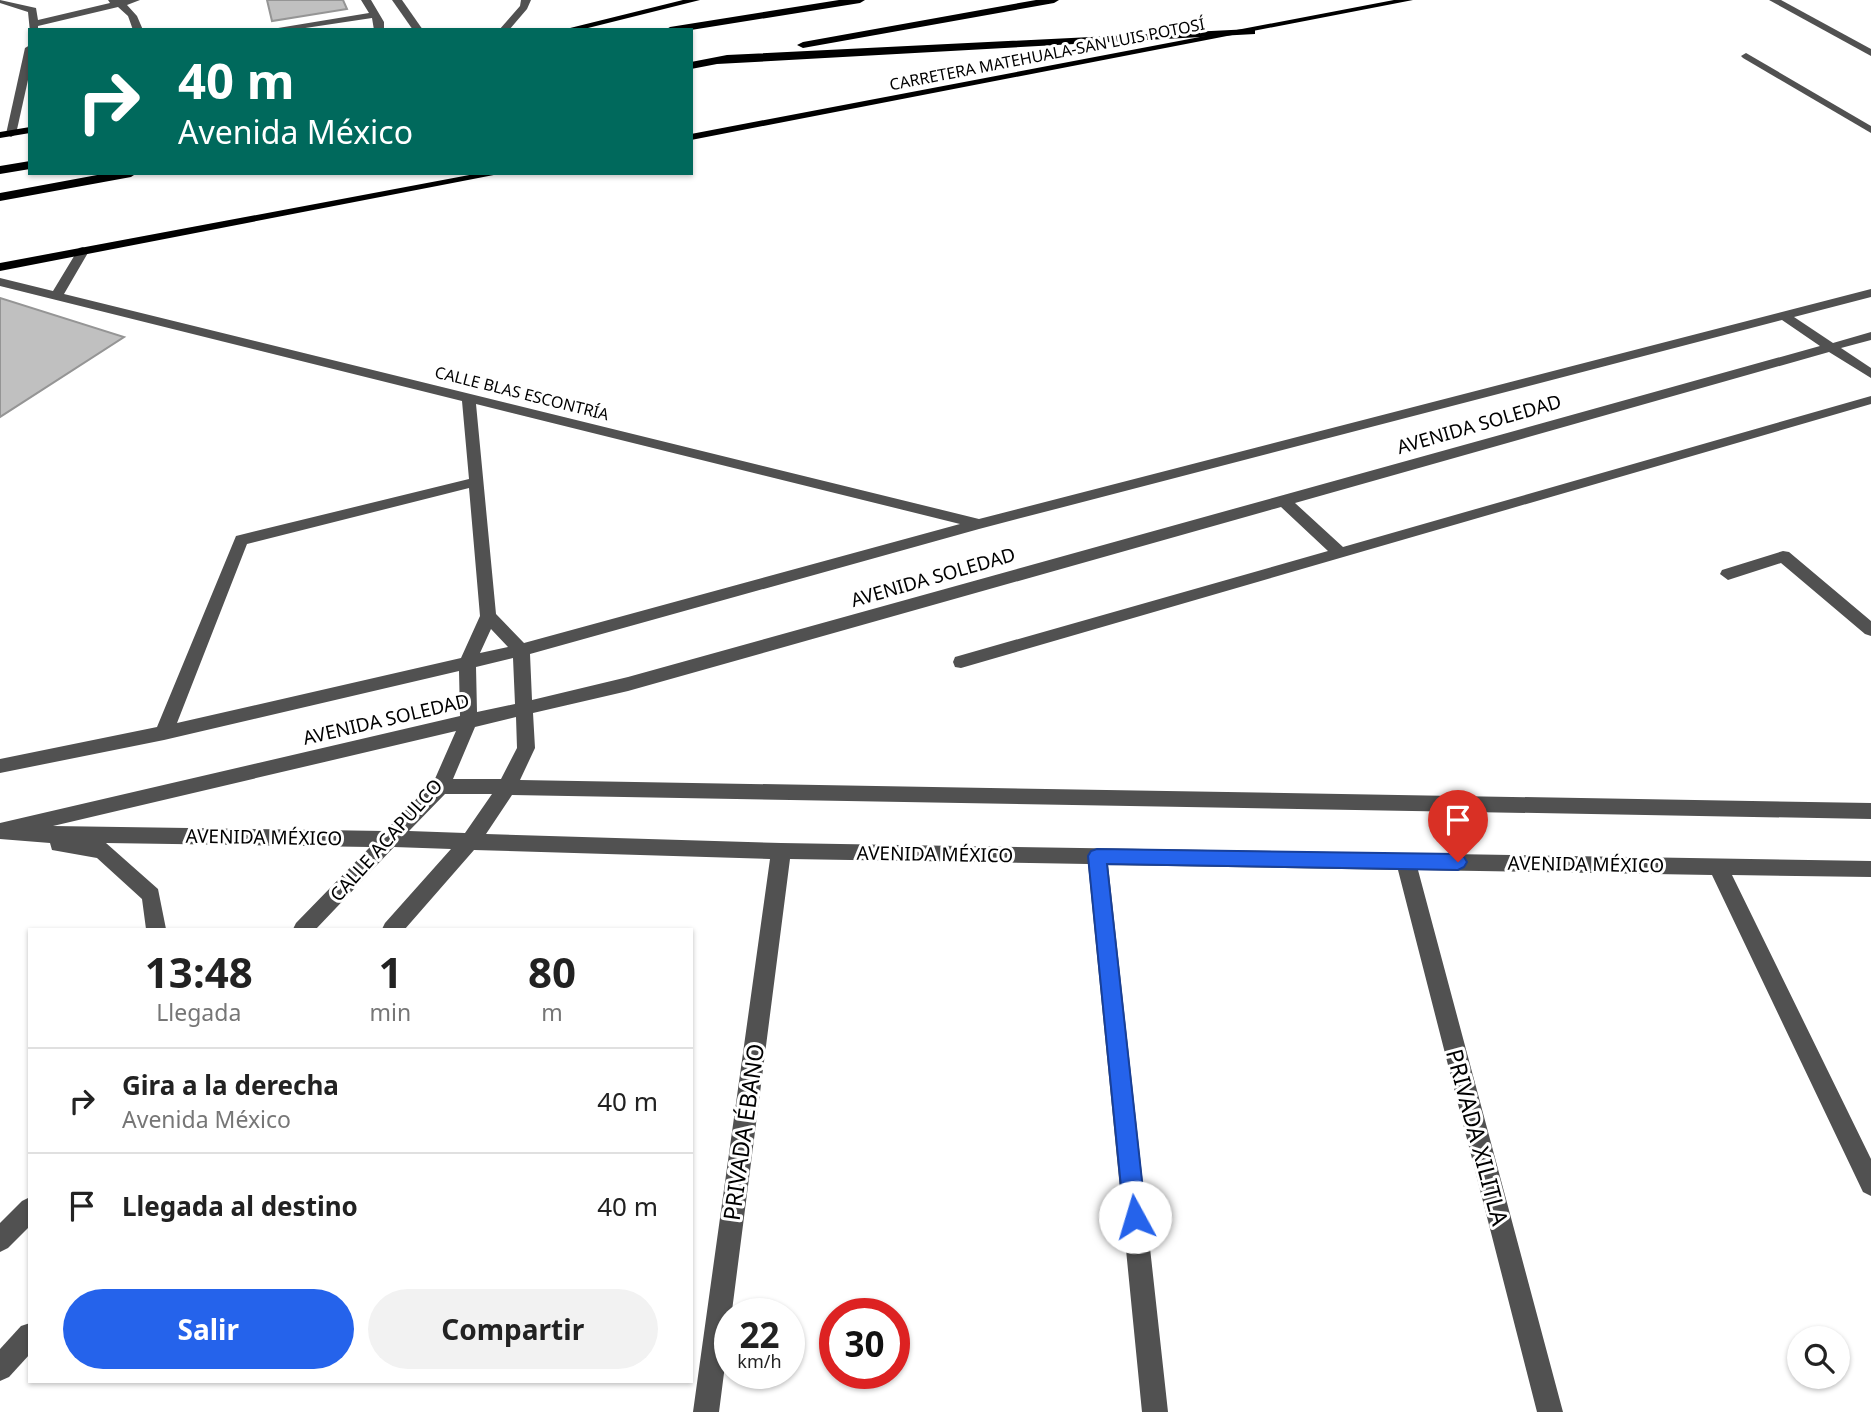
<!DOCTYPE html>
<html lang="es">
<head>
<meta charset="utf-8">
<style>
	body { margin:0; font-family:"Noto Sans",sans-serif; background:#f2f2f2; color:#222; height:100vh; display:flex; flex-direction:column; font-size:26px; white-space:nowrap }
	* { box-sizing:border-box; margin:0 }
	p { font-size:23px; color:#767676 }
	.icon { flex:none; width:38px; height:38px; fill:none; stroke:currentColor; stroke-width:2; stroke-linecap:round; stroke-linejoin:round }
	.map { position:relative; flex:1; overflow:hidden }
	.sheet { position:absolute; left:28px; top:928px; width:665px; height:455px; display:flex; flex-direction:column; background:#fff; border-radius:0px; box-shadow:0 2px 5px #0004 }
	.sheet>* { flex:none }
	.guide { position:absolute; left:28px; top:28px; width:665px; height:147px; border-radius:0px; box-shadow:0 2px 5px #0004; background:#00695c; color:#fff; overflow:hidden }
	.tools { position:absolute; left:1787px; top:1326px; display:grid; gap:14px }
	.tools a { display:grid; place-items:center; width:63px; height:63px; border-radius:50%; background:#fff; box-shadow:0 2px 5px #0004; font-size:35px }
	.speed { position:absolute; left:714px; top:1298px; display:flex; gap:14px; font-size:35px; font-weight:700; text-align:center }
	.speed>* { display:grid; place-content:center; width:91px; height:91px; border-radius:50%; background:#fff; box-shadow:0 2px 5px #0004; line-height:1 }
	.speed small { font-size:18px; font-weight:400 }
	.speed .limit { border:10px solid #d22; background:#fff; color:#111 }
	.pin { position:absolute; display:grid; place-items:center; width:60px; height:60px; color:#fff; margin:-72px -30px; border-radius:50% 50% 50% 0; rotate:-45deg; box-shadow:0 0 7px #0007 }
	.pin .icon { rotate:45deg }
	.me { position:absolute; width:77px; margin:-38px; rotate:354deg; stroke-linejoin:round; filter:drop-shadow(0 0 5px #0008) }
	.turn { display:flex; align-items:center; gap:24px; height:147px; padding:0 35px; font-size:32px }
	.turn .icon { width:91px; height:91px; stroke-width:2.5 }
	.turn b { display:block; font-size:49px; line-height:60px }
	.eta { display:flex; justify-content:space-evenly; align-items:center; height:119px; text-align:center }
	.eta b { font-size:42px; font-weight:700; line-height:49px }
	.primary-button { display:flex; gap:14px; margin-top:auto; padding:14px 35px }
	.primary-button a { flex:1; height:80px; border-radius:42px; background:#2563eb; color:#fff; font-size:28px; font-weight:700; line-height:80px; text-align:center }
	.primary-button a+a { background:#f2f2f2; color:#222 }
	ul { padding:0; list-style:none }
	li { display:flex; align-items:center; gap:21px; height:105px; padding:0 35px; border-top:2px solid #e0e0e0 }
	li div { flex:1 }
	li b { display:block; font-size:26px }
	li em { font-style:normal }
	.map>svg:first-child { display:block }
	.building { fill:#c0c0c0; stroke:#959595; stroke-width:2 }
	.lines { fill:none; stroke-linecap:round; stroke-linejoin:round }
	.minor { fill:#515151; fill-rule:evenodd }
	.major { fill:#000; fill-rule:evenodd }
	.highway { fill:#000; fill-rule:evenodd }
	.route { fill:#2563eb; stroke:#184099; stroke-width:2 }
	.labels { text-anchor:middle; dominant-baseline:central; stroke-width:6; stroke-linejoin:round; paint-order:stroke }
	.far-street-label { font-size:16px; fill:#000; stroke:#fff }
	.street-label { font-size:19px; fill:#000; stroke:#fff }
	.near-street-label { font-size:23px; fill:#000; stroke:#fff }
</style>
</head>
<body>
<div class="map">
<svg width="1871" height="1412" viewBox="0 0 1871 1412">
	<rect width="100%" height="100%" fill="#fff"/>
	<g class="building">
		<path d="M267,0H343L347,9L272,21Z"/>
		<path d="M0,298L124,337L0,417Z"/>
	</g>
	<g class="lines">
		<g class="minor">
			<path d="M0,0L36,8L38,20L110,3L108,0H140L127,5L137,16L143,30H133L128,16L118,7L38,26V30H30V32L28,12L0,3Z"/>
			<path d="M361,0H371L384,22V30H374L372,18L292,30H266L369,13Z"/>
			<path d="M392,0H402L423,30H413Z"/>
			<path d="M521,0H531L527,9L509,30H499L520,6Z"/>
			<path d="M1769,0H1781L1871,49V56Z"/>
			<path d="M30,45V71L16,134L11,137L6,134L25,48Z"/>
			<path d="M1746,53L1871,126V133L1743,58L1741,56Z"/>
			<path d="M83,247L89,251L64,294L979,519L1871,289V297L1794,317L1833,343L1871,332V340L1841,348L1871,368V378L1829,352L1295,503L1343,547L1871,396V404L961,668L955,667L953,662L955,657L1328,551L1281,507L628,691L533,713L535,748L520,780L1871,803V819L512,795L486,834L781,843L1871,861V877L1732,875L1871,1159V1196L1863,1192L1712,875L1418,870L1563,1412H1537L1398,870L1108,865L1168,1412H1142L1088,864L790,859L719,1412H693L770,859L474,850L405,929H382L385,923L451,849L394,847L316,929H293L296,923L370,847L106,843L158,889L166,929H146L142,899L97,858L52,850L50,843L0,839V823L460,716L459,671L164,740L0,773V759L157,727L236,536L469,479L462,401L0,286V278L53,291L79,248ZM1782,320L1820,346L628,677L532,700L530,654L979,529ZM476,404L960,524L524,643L496,614ZM469,488L480,616L461,658L177,723L247,544ZM491,629L508,647L480,653ZM513,658L515,704L477,712L476,667ZM516,717L517,748L501,779H453L475,727ZM456,731L434,781L385,831L53,826ZM445,794H492L465,833L409,831Z"/>
			<path d="M1783,551L1789,552L1871,621V636L1865,634L1781,563L1728,580L1720,574L1722,570Z"/>
			<path d="M30,1197V1226L8,1248L0,1252V1223L22,1201Z"/>
			<path d="M30,1323V1354L9,1377L0,1381V1349L21,1326Z"/>
		</g>
		<g class="major">
			<path d="M683,0H700L580,30H562Z"/>
			<path d="M1394,0H1413L691,140V134Z"/>
			<path d="M30,127V133L0,138V132Z"/>
			<path d="M480,173H504L0,271V263Z"/>
		</g>
		<g class="highway">
			<path d="M839,0H865L860,3L691,30H665L670,27Z"/>
			<path d="M1036,0H1059L1054,3L803,48L797,45L803,42Z"/>
			<path d="M1251,29L1255,30V34L717,64L691,69V62L727,55Z"/>
			<path d="M30,161V169L0,174V166Z"/>
			<path d="M108,173H137L131,177L0,201V193Z"/>
		</g>
	</g>
	<path class="route" d="M1097,849L1458,854L1464,857L1467,862L1464,867L1458,870L1107,864L1146,1217L1142,1225L1135,1228L1127,1225L1124,1217L1088,856L1091,851Z"/>
	<g class="labels">
		<g class="far-street-label">
			<text transform="translate(1047 54) rotate(-11)">CARRETERA MATEHUALA-SAN LUIS POTOSÍ</text>
			<text transform="translate(522 393) rotate(14)">CALLE BLAS ESCONTRÍA</text>
		</g>
		<g class="street-label">
			<text transform="translate(1479 424) rotate(-16)">AVENIDA SOLEDAD</text>
			<text transform="translate(933 577) rotate(-16)">AVENIDA SOLEDAD</text>
			<text transform="translate(386 719) rotate(-13)">AVENIDA SOLEDAD</text>
			<text transform="translate(264 837) rotate(1)">AVENIDA MÉXICO</text>
			<text transform="translate(386 840) rotate(-48)">CALLE ACAPULCO</text>
			<text transform="translate(935 854) rotate(1)">AVENIDA MÉXICO</text>
			<text transform="translate(1586 864) rotate(1)">AVENIDA MÉXICO</text>
		</g>
		<g class="near-street-label">
			<text transform="translate(743 1132) rotate(-82)">PRIVADA ÉBANO</text>
			<text transform="translate(1478 1137) rotate(75)">PRIVADA XILITLA</text>
		</g>
	</g>
</svg>
<div class="tools">
<a><svg class="icon" aria-label="search" viewBox="0 0 24 24"><circle cx="10" cy="10" r="6"/><path d="M15 15l6 6"/></svg></a>
</div>
<div class="speed"><div>22<small>km/h</small></div><div class="limit">30</div></div>
<div class="pin" style="left:1458px;top:862px;background:#d93025"><svg class="icon" aria-label="arrive" viewBox="0 0 24 24"><path d="M6 21V4h12l-3 4 3 4H6"/></svg></div>
<svg class="me" style="left:1135px;top:1217px" viewBox="-20 -20 40 40"><circle r="19" fill="#fff"/><path d="M0-13L10 11 0 6-10 11z" fill="#2563eb"/></svg>
<div class="guide">
<div class="turn"><svg class="icon" aria-label="right" viewBox="0 0 24 24"><path d="M7 20v-9h11M14 6l5 5-5 5"/></svg><div><b>40 m</b>Avenida México</div></div>
</div>
<section class="sheet">
<div class="eta">
<div><b>13:48</b><p>Llegada</p></div>
<div><b>1</b><p>min</p></div>
<div><b>80</b><p>m</p></div>
</div>
<ul>
<li><svg class="icon" aria-label="right" viewBox="0 0 24 24"><path d="M7 20v-9h11M14 6l5 5-5 5"/></svg><div><b>Gira a la derecha</b><p>Avenida México</p></div><em>40 m</em></li>
<li><svg class="icon" aria-label="arrive" viewBox="0 0 24 24"><path d="M6 21V4h12l-3 4 3 4H6"/></svg><div><b>Llegada al destino</b></div><em>40 m</em></li>
</ul>
<div class="primary-button"><a>Salir</a><a>Compartir</a></div>
</section>
</div>
</body>
</html>
